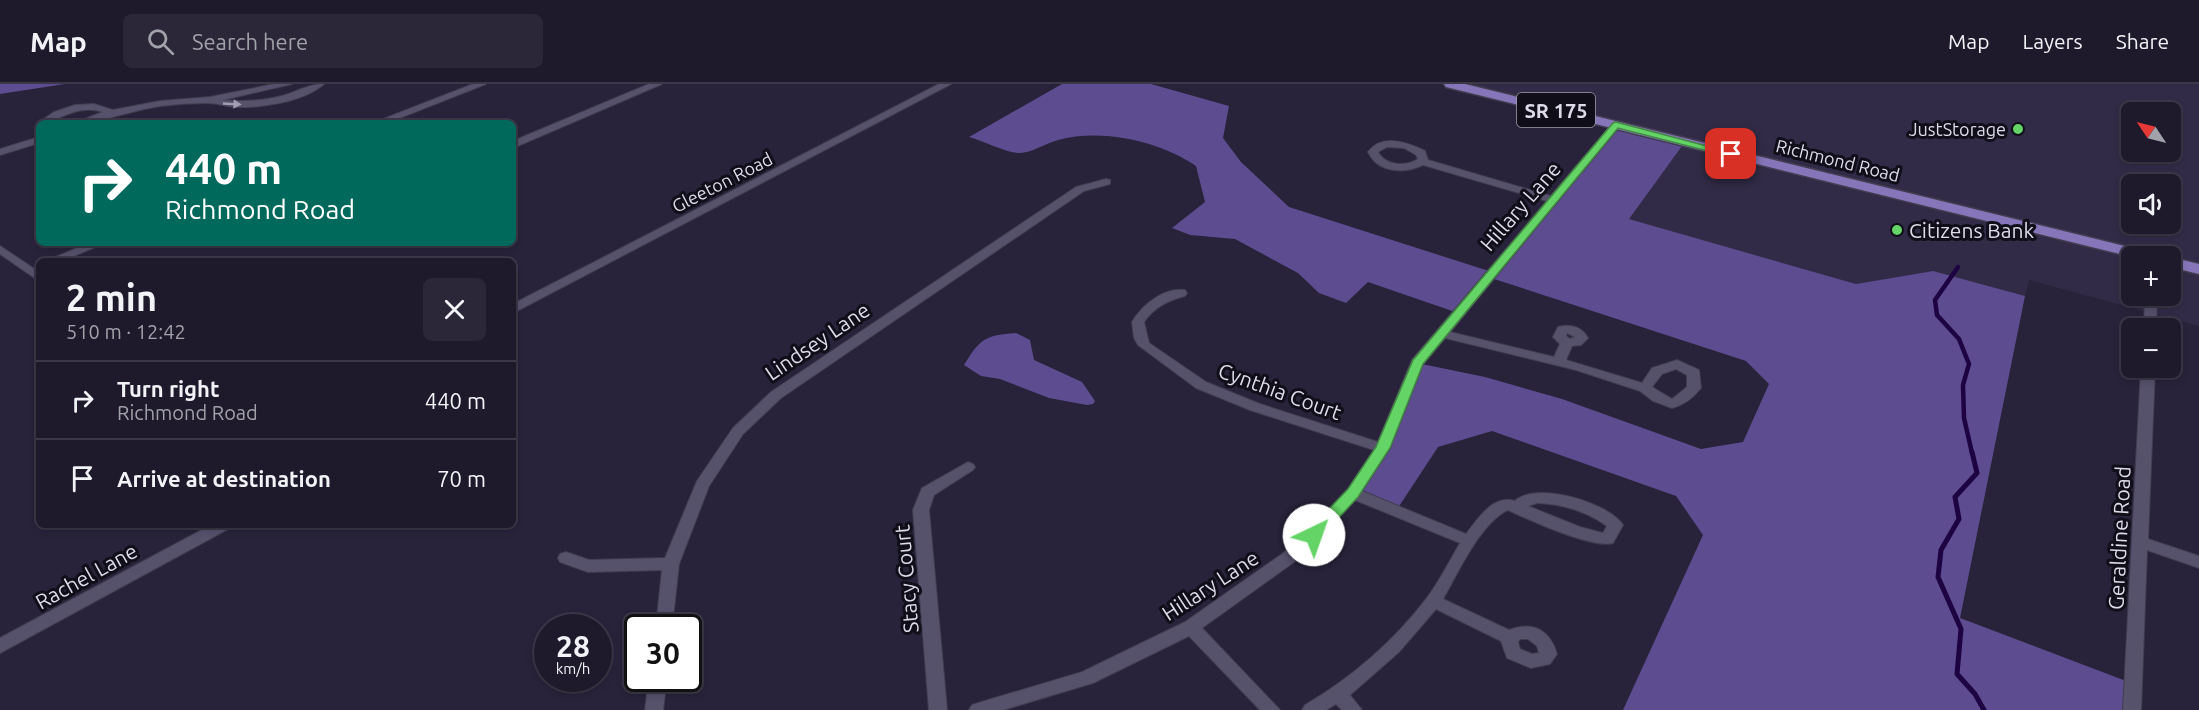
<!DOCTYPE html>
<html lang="en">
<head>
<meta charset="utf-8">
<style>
	body { margin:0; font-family:Ubuntu,sans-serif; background:#2b2738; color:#f1f3f6; height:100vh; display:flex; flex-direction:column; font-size:22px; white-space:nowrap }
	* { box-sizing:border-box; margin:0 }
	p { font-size:20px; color:#a1a1a9 }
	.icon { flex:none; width:33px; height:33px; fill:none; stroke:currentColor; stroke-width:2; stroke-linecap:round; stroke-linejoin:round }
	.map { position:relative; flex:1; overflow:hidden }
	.panel { position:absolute; left:36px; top:174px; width:480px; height:270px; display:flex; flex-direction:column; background:#1e1a2c; border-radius:9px; box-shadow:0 3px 9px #0003,0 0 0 2px #3c3848 }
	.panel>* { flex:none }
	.top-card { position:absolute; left:36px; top:36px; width:480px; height:126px; border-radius:9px; box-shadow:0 3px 9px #0003,0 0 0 2px #3c3848; background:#00695c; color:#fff; overflow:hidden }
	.needle { width:39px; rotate:305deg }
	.buttons { position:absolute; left:2121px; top:18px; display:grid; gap:12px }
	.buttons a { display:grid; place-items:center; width:60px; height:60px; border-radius:9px; background:#1e1a2c; box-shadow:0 3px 9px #0003,0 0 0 2px #3c3848; font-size:30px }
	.speed { position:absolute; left:534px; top:530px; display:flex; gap:12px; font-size:30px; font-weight:700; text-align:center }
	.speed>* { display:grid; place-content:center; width:78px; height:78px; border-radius:50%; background:#1e1a2c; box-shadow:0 3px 9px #0003,0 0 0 2px #3c3848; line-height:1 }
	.speed small { font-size:15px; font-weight:400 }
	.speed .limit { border:3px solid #111; border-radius:9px; background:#fff; color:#111 }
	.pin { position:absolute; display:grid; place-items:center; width:51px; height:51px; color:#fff; margin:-26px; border-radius:12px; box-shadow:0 3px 9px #0006 }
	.me { position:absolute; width:66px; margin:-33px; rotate:42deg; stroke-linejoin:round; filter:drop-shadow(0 0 4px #0008) }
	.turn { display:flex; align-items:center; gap:21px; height:126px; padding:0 30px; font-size:27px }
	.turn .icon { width:78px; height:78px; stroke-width:2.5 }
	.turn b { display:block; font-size:42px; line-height:51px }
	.round { display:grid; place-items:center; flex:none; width:63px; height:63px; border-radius:9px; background:#2b2738 }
	.summary { display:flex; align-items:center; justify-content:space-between; height:102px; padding:0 30px }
	h1 { font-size:36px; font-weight:700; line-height:45px }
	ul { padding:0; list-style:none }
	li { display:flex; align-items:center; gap:18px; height:78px; padding:0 30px; border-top:2px solid #3c3848 }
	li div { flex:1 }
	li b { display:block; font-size:22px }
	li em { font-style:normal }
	header { display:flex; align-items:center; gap:36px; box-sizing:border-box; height:84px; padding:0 30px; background:#1e1a2c; border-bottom:2px solid #3c3848 }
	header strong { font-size:28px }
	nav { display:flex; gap:33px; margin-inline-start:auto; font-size:21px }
	.search { width:420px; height:54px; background:#2b2738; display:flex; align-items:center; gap:15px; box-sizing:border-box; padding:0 21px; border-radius:9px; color:#a1a1a9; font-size:22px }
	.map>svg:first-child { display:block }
	.built { fill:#322b47; fill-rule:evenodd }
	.forest { fill:#5d4c8f }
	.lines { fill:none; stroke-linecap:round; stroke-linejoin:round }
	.stream-far1 { stroke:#1d0342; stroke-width:4.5 }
	.stream { stroke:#1d0342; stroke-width:5 }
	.street-casing { stroke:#423d50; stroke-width:2 }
	.primary-casing { stroke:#423d50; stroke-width:3 }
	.street { fill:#57526c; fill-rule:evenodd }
	.primary { fill:#8675b9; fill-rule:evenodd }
	.oneway { fill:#a19db1 }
	.route { fill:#65d467; stroke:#428a43; stroke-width:1.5 }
	.poi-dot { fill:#65d467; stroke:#100e18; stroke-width:2 }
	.labels { text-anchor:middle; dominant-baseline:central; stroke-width:6; stroke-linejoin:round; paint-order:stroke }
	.far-poi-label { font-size:18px; fill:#dddaea; stroke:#100e18; text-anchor:end }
	.far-street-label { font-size:18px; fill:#dddaea; stroke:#100e18 }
	.shield { fill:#100e18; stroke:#a09dab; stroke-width:1.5 }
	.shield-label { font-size:20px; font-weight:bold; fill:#dddaea }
	.street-label { font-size:21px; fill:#dddaea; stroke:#100e18 }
	.poi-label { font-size:21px; fill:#dddaea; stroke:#100e18; text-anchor:start }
</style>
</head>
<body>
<header>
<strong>Map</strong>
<div class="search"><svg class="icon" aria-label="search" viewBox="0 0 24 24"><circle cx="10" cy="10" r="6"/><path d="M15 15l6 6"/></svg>Search here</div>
<nav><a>Map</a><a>Layers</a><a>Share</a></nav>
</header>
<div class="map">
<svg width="2199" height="626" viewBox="0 0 2199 626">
	<rect width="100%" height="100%" fill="#28233a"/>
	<path class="built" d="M1450,0H2199V242L2029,196L2025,212L1933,187L1856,200L1628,135L1685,59ZM2132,28H2170V68H2132ZM2132,100H2170V140H2132ZM2132,172H2170V212H2132Z"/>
	<g class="forest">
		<path d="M0,0H65L0,10Z"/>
		<path d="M1062,0H1151L1229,22L1223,54L1241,78L1289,123L1492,188L1616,41L1685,58L1629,135L1856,200L1933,187L2025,212L1960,534L2134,600L2132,626H1623L1703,451L1676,412L1492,347L1438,363L1396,427L1353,409L1417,279L1485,293L1562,315L1701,365L1743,358L1769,300L1746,277L1488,193L1458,229L1368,198L1346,219L1319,209L1298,189L1235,155L1190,151L1172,144L1205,118L1196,82C1160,57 1101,44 1058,56C1046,59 1030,70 1018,69C1005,68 983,57 969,53Z"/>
		<path d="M1016,249L1030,256L1034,276L1082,298L1095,317L1093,320L1087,321L1049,314L1000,295L981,292L964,281C980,255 985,251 1016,249Z"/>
	</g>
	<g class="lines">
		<path class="stream-far1" d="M1958,183L1935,216L1937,231L1959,255L1969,280L1963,301L1964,334L1972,369"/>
		<path class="stream" d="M1972,368L1977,389L1955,413L1959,435L1941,466L1938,493L1961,545L1957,590L1975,610L1984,626"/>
		<g class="street-casing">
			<g id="street">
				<path d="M274,0H292L223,16C243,18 262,17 282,12C296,8 308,0 324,0C303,18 262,24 235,23C226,22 216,19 207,19C192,19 176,20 161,22C132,26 101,39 74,39L103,28C76,19 58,39 38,39L54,28L75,21L94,20L113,26L160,17L210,13Z"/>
				<path d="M473,0H486L387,39H373Z"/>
				<path d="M649,0H662L513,64V57Z"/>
				<path d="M939,0H951L513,229V220Z"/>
				<path d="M1616,38L1621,41L1619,43L1450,248L1554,273L1560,260L1553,253L1558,243C1571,240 1581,242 1588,254L1581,261L1572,262L1566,276L1642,299L1652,284L1677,276L1699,286L1701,304C1693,314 1684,321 1672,324L1653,317L1640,307L1576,286L1445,254L1423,280L1390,364L1362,407L1466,450C1478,435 1493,410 1515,417C1535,397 1608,418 1623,441L1613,459C1593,465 1529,436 1508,426C1481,438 1458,489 1443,515L1509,546C1533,537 1550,546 1557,570L1550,580L1531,584L1507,574L1501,557L1436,525L1399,568L1350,611L1362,626H1342L1336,620L1326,626H1302L1305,621C1351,594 1393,558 1426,515C1439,498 1449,478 1460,459L1355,416L1319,455L1294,478L1202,544L1280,626H1260L1189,552L1093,599L1003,626H969L972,621L978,619L1082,588L1185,538L1282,470L1309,447L1348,405L1374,366L1250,326L1196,304L1138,261L1134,254L1132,238C1142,221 1164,203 1185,206L1187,209L1185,212C1169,216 1154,223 1144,238L1149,259L1206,298L1260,320L1378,358L1412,276L1547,117L1423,81C1404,90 1378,89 1368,68C1382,49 1407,58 1425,67L1428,76L1551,112L1613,39ZM1387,63L1404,64L1416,71L1418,75C1405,83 1386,82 1378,68ZM1567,249L1575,253L1570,255L1566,252ZM1676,285L1687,291V303L1672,315L1652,303L1662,290ZM1537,419C1563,420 1586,427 1607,442L1603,449L1580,443L1528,422ZM1520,555H1528L1537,562L1539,569L1532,570L1520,565L1518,558Z"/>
				<path d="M39,53V59L0,71V65Z"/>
				<path d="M1106,95L1110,96V100L1084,107L781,314L743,350L709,402L679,480L672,543H656L662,486L588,488L560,478L558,474L560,470L566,468L589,476L665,474L697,397L733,344L771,308L1076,103Z"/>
				<path d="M89,159H105L62,177H46Z"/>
				<path d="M0,162L39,188V197L0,170Z"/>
				<path d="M2145,212H2157L2156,244H2144Z"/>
				<path d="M2141,284H2155L2148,455L2199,472V484L2147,466L2141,626H2123Z"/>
				<path d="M968,378L973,380L975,383L973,386L934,411L929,426L947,626H929L913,426L922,404Z"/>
				<path d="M211,441H231L228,445L0,569V554Z"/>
				<path d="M649,594H667L663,626H645Z"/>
			</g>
		</g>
		<g class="primary-casing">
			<g id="primary">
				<path d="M1444,0H1465L2153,169L2156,172L2132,173L1446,3Z"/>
				<path d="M2170,173L2199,180V190L2170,183Z"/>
			</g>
		</g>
		<use href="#street" class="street"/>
		<use href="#primary" class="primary"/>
	</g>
	<defs><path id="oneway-solid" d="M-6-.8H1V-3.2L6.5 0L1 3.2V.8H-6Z" transform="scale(1.5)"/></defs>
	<use class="oneway" href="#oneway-solid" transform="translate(232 20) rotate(3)"/>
	<path class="route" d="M1616,38L1737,70L1731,73L1618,44L1423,280L1390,364L1358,413L1319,455H1308L1306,451L1308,447L1348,405L1376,363L1413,276L1613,39Z"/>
	<g class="poi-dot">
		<circle cx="2018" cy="45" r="6"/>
		<circle cx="1897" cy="146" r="6"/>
	</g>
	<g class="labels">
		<g class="far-poi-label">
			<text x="2006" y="45">JustStorage</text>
		</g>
		<g class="far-street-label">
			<text transform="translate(1838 76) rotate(14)">Richmond Road</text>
			<text transform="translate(722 98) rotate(-27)">Gleeton Road</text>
		</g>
		<rect class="shield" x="1517" y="9" width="78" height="34" rx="4.5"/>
		<g class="shield-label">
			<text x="1556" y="26">SR 175</text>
		</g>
		<g class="street-label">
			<text transform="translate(1520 122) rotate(-49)">Hillary Lane</text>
			<text transform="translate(817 257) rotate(-34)">Lindsey Lane</text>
			<text transform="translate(1280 307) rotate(20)">Cynthia Court</text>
			<text transform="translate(2119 454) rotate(-87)">Geraldine Road</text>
			<text transform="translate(86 492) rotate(-29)">Rachel Lane</text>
			<text transform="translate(906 495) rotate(-95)">Stacy Court</text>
			<text transform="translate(1210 501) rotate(-33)">Hillary Lane</text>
		</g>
		<g class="poi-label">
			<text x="1909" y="146">Citizens Bank</text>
		</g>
	</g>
</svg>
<div class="buttons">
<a><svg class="needle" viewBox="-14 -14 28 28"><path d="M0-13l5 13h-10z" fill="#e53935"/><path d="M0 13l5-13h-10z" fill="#a1a1a9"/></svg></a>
<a><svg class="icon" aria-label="sound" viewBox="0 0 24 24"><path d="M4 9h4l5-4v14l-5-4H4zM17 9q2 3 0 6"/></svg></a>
<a>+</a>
<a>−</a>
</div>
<div class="speed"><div>28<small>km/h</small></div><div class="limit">30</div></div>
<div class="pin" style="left:1731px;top:70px;background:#d93025"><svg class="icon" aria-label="arrive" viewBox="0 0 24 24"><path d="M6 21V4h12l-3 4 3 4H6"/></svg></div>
<svg class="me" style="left:1314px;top:451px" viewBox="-20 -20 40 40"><circle r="19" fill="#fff"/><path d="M0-13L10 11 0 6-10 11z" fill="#65d467"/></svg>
<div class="top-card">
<div class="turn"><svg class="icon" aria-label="right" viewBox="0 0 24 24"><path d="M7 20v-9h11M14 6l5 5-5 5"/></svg><div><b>440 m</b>Richmond Road</div></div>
</div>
<section class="panel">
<div class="summary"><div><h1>2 min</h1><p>510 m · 12:42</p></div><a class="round"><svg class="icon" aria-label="close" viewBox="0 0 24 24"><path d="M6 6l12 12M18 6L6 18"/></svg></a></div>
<ul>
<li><svg class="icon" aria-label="right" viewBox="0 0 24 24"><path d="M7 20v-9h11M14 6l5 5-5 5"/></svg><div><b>Turn right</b><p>Richmond Road</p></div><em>440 m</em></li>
<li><svg class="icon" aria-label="arrive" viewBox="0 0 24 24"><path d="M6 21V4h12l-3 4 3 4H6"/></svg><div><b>Arrive at destination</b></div><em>70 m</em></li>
</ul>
</section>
</div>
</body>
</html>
